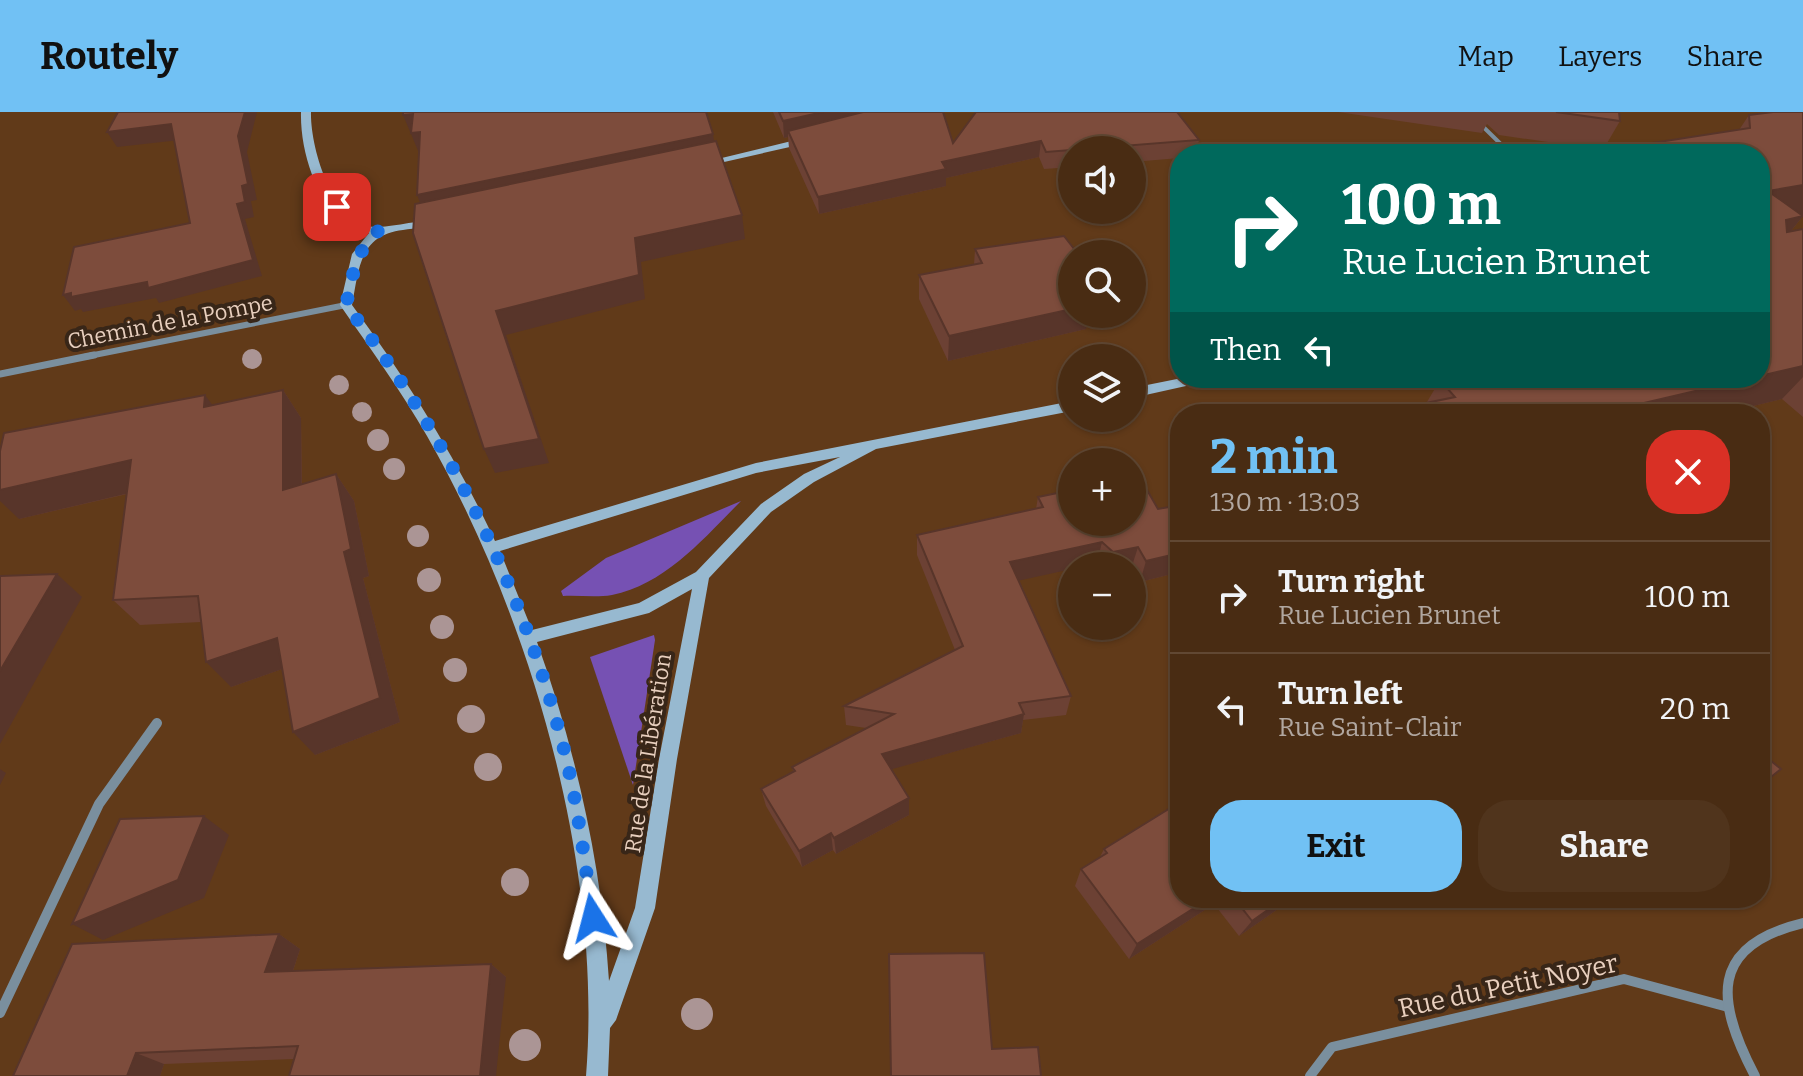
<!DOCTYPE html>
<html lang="en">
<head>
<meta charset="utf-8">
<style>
	body { margin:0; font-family:Bitter,serif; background:#50341c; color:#f1f3f6; height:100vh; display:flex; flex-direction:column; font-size:30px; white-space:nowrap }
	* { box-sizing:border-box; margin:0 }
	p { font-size:26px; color:#b1a7a0 }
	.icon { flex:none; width:44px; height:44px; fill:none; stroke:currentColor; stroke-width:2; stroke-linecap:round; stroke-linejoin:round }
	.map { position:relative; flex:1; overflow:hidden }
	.sheet { position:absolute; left:1170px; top:292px; width:600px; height:504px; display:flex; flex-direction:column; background:#492c13; border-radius:32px; box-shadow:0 2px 6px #0004,0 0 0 2px #614833 }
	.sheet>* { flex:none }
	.banner { position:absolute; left:1170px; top:32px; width:600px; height:244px; border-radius:32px; box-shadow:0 2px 6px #0004,0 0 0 2px #614833; background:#00695c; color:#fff; overflow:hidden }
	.buttons { position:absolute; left:1058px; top:24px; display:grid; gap:16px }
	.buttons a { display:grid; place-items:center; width:88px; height:88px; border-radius:50%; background:#492c13; box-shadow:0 2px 6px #0004,0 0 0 2px #614833; font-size:40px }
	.pin { position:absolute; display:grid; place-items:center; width:68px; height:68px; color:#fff; margin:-34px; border-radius:16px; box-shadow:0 4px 12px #0006 }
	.me { position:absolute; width:88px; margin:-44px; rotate:351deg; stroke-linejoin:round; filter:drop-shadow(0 0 6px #0008) }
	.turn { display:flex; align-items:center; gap:28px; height:168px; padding:0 40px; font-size:36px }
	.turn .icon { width:104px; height:104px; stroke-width:2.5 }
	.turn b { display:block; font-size:56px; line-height:68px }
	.then { display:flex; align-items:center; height:76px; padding:0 40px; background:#0003; gap:16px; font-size:30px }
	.round { display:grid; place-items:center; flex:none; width:84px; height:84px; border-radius:32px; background:#50341c }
	.overview { display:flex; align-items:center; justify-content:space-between; height:136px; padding:0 40px }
	h1 { font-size:48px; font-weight:700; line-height:60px; color:#71c1f4 }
	.button { display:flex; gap:16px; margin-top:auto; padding:16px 40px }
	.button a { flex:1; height:92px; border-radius:32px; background:#71c1f4; color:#111; font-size:32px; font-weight:700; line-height:92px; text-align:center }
	.button a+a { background:#50341c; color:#f1f3f6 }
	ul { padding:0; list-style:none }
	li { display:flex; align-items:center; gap:24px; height:112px; padding:0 40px; border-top:2px solid #614833 }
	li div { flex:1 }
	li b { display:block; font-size:30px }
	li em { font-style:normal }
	header { display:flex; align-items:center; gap:48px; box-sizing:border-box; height:112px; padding:0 40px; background:#71c1f4; color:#111 }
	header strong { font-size:38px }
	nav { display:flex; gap:44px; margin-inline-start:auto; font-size:28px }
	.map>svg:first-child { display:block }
	.green { fill:#7651b3 }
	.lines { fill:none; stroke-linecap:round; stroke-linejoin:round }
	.lane { stroke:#7a8f9e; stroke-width:4 }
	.street-far2 { stroke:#7a8f9e; stroke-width:6 }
	.street-far1 { stroke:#7a8f9e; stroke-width:7 }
	.street { stroke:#7a8f9e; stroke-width:10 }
	.secondary { fill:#97b9d0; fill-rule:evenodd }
	.tree { fill:#ab9595 }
	.wall { fill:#6c4134 }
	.shaded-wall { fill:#58352a }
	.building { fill:#7d4c3c; stroke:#58352a; stroke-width:2 }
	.route { stroke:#1a73e8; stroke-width:14; stroke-dasharray:0 25.2 }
	.labels { text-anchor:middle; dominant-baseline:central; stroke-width:8; stroke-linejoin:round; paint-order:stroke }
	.street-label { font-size:22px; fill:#e8cfbe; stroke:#382618 }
	.near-street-label { font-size:26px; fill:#e8cfbe; stroke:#382618 }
</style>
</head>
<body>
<header>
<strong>Routely</strong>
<nav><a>Map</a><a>Layers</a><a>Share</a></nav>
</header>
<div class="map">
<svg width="1803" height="964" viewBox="0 0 1803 964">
	<rect width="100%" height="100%" fill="#613a19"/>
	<g class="green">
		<path d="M741,389C704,426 666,472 612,483C595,486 579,483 563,484L561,479L606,446Z"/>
		<path d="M654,523L655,528L633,673L590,545Z"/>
	</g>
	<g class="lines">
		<path class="lane" d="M1468,0L1511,42"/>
		<path class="street-far2" d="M84,245L346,193"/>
		<path class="street-far1" d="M0,262L94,243"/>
		<g class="street">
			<path d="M0,901L99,692L157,611"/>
			<path d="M1310,964L1332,935L1624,867L1728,895"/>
			<path d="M1755,964C1716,890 1708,834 1803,811"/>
		</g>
		<g class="secondary">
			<path d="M301,0H311C310,35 333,116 377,115C389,115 420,109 433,107L439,110C429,116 415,116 403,118C359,123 359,157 352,193C407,268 456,345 495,429L756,351L1072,289V299L876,337L814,370L771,400L709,466L677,647L655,796L616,908L610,916L608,964H586C603,754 531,506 427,324C401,279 370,236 340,193L352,142L369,121C361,119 351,117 345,112C315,88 300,37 301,0ZM840,345L804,362L761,392L696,460L639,491L532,518L500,439L756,361ZM692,477L659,647L635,796L609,869C602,755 576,638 537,530L649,501Z"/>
			<path d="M808,25L813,28L812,30L702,55L697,52Z"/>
			<path d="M1182,266H1211L1204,270L1132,286V276Z"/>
		</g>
	</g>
	<g class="tree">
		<circle cx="252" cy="247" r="10"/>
		<circle cx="339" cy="273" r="10"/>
		<circle cx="362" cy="300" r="10"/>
		<circle cx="378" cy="328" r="11"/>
		<circle cx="394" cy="357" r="11"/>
		<circle cx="418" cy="424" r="11"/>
		<circle cx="429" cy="468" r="12"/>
		<circle cx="442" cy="515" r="12"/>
		<circle cx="455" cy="558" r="12"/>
		<circle cx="471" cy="607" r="14"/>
		<circle cx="488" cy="655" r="14"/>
		<circle cx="515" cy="770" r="14"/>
		<circle cx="697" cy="902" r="16"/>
		<circle cx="525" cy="933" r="16"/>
	</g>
	<g class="wall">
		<path d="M773,0H943L953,31L976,0L1199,28L1196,42H1180V46L1132,50V38H1072V55L1044,57L1039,45L946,66V74L819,102L789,36L788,25L784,26Z"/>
		<path d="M1338,0H1619L1620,9L1603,38L1499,23L1487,12L1482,21Z"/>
		<path d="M1749,3L1803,104L1791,119L1803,117V305L1782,287L1720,302H1385L1387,299L1427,290L1440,268L1760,266L1739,18Z"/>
		<path d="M975,137L1105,208L1087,212L1086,217L948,249L919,187V163L974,153Z"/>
		<path d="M283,278L301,306L302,373L336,362L354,389L369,464L363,466L400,610L315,643L282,557L231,575L201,510L140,513L113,488L127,382L19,407L212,293Z"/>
		<path d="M1038,385L1158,397L1180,393V460L1140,470L1132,456V454H1100L1097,451L1084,454H1072L1019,468L1071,584L1066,603L1023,608L1021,621L891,657L909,703L836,742L833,738L802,755L766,694L761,677L793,659L792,655L866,616L846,613L844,594L955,538L917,443V423L1036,397Z"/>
		<path d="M1104,737L1180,786H1294L1239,824L1214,792L1129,847L1075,774L1081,757L1100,745Z"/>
		<path d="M279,822L300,837L293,859L491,852L506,865L294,947L164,952L160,964H13Z"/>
	</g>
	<g class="shaded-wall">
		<path d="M245,0H257L247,40L257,88L251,89L254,105L245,107L262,164L159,191L156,186L83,200L81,197L75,199L63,183L237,92L242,74L238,24Z"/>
		<path d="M823,0H893L788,19V25L784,26L783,9Z"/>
		<path d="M413,2L420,20L419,41L403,3Z"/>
		<path d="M171,12L180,28L117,35L107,20Z"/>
		<path d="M713,22L716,42L425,103L417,83Z"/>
		<path d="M1041,29L1039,45L946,66V74L819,102L818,85L942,50Z"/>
		<path d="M1803,73V104L1774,140L1768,79Z"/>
		<path d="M742,103L745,127L641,150L645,187L506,223L549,351L495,361L484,337L496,199L635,126Z"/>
		<path d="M1072,197V202H1106L1105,208L1087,212L1086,217L948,249L949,224Z"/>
		<path d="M1803,254V265L1782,287L1720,302H1597L1751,266H1760V264Z"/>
		<path d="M283,278L301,306L302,405L283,378Z"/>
		<path d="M205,283L225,310L204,295Z"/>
		<path d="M131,348L155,375L19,407L0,389V378Z"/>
		<path d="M336,362L354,389L369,464L363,466L400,610L315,643L293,620L344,440Z"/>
		<path d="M1102,430L1097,451L1084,454H1072V457L1008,471L1010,450Z"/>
		<path d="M1138,435L1132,454H1109L1113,440Z"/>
		<path d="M1180,441V460L1140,470L1146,449Z"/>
		<path d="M57,462L82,485L0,632V559Z"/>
		<path d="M277,526L299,551L231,575L206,550Z"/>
		<path d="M1024,602L1021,621L882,660V642Z"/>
		<path d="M0,657L6,661L0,673Z"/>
		<path d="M909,686V703L836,742L834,726Z"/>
		<path d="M204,704L229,723L204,786L103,828L72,812Z"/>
		<path d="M831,721L833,738L802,755L799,739Z"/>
		<path d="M1210,786H1219L1214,792L1129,847L1137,832Z"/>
		<path d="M1285,786H1294L1239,824L1252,809Z"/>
		<path d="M279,822L300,837L288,874L265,860Z"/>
		<path d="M491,852L506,865L496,964H480Z"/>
		<path d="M136,941L164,952L160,964H127Z"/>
	</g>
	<g class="building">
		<path d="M118,0H245L238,24L248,72L242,74L245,90L237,92L253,148L148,176L147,170L71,185V181L63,183L74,135L190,111L171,12L107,20Z"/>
		<path d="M403,0H706L713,22L417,83L420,20L411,21L413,2L403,3Z"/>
		<path d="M779,0H823L783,9Z"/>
		<path d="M863,0H943L953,31L976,0H1177L1199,28L1046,40L1041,29L942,50L946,57L818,85L788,19Z"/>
		<path d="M1556,0H1619L1620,9Z"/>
		<path d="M1773,0H1803V73L1768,79L1803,104L1786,108L1787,120L1803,117V254L1760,264V42H1581L1750,16L1749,3Z"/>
		<path d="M716,29L742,103L635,126L639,163L496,199L539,327L484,337L413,121L415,92Z"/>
		<path d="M1064,124L1078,142H1072V197L949,224L919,163L982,151L975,137Z"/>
		<path d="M1448,266H1751L1597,302H1389L1387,299L1455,285L1440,268Z"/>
		<path d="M283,278V378L336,362L351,437L344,440L380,586L293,620L277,526L206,550L198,484L113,488L131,348L0,378V339L4,321L205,283L204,295Z"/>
		<path d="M1139,364L1158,397L1180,393V441L1146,449L1138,435L1113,440L1102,430L1010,450L1071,584L1019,591L1024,602L882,642L909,686L834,726L831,721L799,739L761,677L795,659L792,655L894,602L844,594L963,534L917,423L1043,395L1038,385L1072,378V410H1132V365Z"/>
		<path d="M57,462L0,559V464Z"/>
		<path d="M1760,640L1781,657L1760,674Z"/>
		<path d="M1180,690V786H1210L1137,832L1081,757L1107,741L1104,737Z"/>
		<path d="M204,704L178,768L72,812L120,707Z"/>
		<path d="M1234,786H1285L1252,809Z"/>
		<path d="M279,822L265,860L491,852L480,964H289L298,934L136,941L127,964H13L72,832Z"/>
		<path d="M984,841L992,937L1038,935L1041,964H891L889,842Z"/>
	</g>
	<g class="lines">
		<path class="route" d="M337,95L351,112L378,119L357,145L346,193C445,320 520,471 561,626C577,685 584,746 593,806"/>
	</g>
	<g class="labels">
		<g class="street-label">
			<text transform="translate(170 210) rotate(-11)">Chemin de la Pompe</text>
			<text transform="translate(648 641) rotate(-81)">Rue de la Libération</text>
		</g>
		<g class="near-street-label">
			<text transform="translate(1508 874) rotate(-12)">Rue du Petit Noyer</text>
		</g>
	</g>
</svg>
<div class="buttons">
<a><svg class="icon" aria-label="sound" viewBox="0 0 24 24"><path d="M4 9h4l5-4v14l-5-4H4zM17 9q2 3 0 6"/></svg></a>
<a><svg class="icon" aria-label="search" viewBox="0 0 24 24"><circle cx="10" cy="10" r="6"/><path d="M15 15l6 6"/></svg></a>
<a><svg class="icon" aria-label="layers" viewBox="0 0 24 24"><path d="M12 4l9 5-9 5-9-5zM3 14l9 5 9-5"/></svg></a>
<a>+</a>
<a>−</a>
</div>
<div class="pin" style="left:337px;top:95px;background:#d93025"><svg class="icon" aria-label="arrive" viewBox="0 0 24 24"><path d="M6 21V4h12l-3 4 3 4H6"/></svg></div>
<svg class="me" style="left:593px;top:806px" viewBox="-20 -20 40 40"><path d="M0-17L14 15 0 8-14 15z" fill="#1a73e8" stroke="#fff" stroke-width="4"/></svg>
<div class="banner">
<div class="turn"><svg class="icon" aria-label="right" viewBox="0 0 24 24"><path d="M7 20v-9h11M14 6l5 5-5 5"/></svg><div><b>100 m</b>Rue Lucien Brunet</div></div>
<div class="then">Then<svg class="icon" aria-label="left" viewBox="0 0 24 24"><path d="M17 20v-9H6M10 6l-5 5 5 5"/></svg></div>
</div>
<section class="sheet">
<div class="overview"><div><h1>2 min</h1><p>130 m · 13:03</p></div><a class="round" style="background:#d93025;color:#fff"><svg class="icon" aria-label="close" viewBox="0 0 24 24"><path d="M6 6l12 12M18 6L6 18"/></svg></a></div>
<ul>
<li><svg class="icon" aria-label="right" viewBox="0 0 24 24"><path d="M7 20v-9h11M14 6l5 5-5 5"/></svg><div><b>Turn right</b><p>Rue Lucien Brunet</p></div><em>100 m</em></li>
<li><svg class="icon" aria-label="left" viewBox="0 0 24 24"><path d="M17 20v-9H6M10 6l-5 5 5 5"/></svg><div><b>Turn left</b><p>Rue Saint-Clair</p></div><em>20 m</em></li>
</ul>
<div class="button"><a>Exit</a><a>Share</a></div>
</section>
</div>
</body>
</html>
